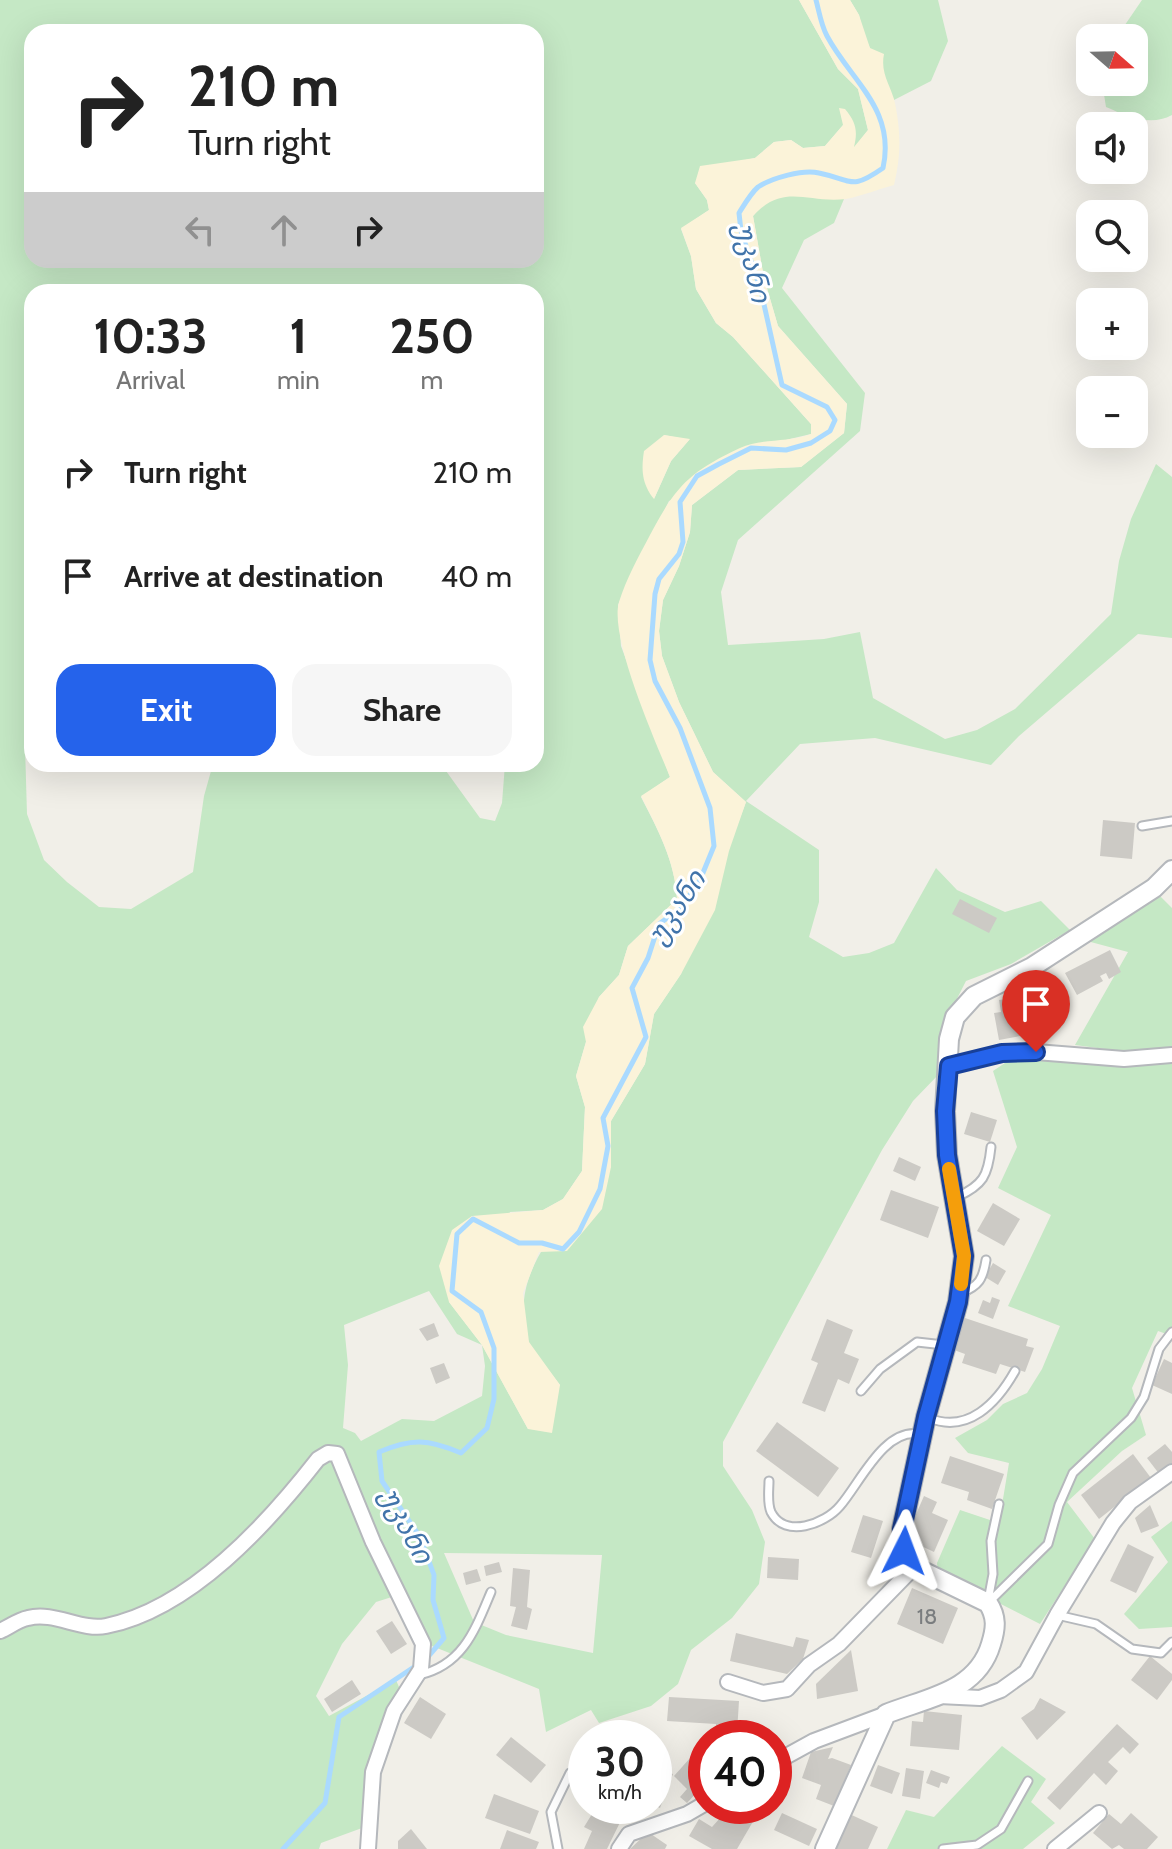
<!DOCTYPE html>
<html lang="en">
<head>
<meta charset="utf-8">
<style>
	body { margin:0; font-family:Cabin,"Noto Sans Georgian",sans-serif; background:#f6f6f6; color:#222; height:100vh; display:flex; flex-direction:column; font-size:30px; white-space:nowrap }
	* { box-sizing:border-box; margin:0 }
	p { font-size:26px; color:#767676 }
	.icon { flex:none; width:44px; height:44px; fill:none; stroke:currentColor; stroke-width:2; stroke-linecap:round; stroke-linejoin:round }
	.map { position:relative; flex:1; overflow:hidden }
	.side { position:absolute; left:24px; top:284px; width:520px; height:488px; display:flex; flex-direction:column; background:#fff; border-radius:24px; box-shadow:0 8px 32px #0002 }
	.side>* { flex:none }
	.hud { position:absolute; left:24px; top:24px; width:520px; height:244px; border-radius:24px; box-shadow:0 8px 32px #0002; background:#fff; color:#222; overflow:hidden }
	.needle { width:52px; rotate:110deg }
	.tools { position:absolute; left:1076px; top:24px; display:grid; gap:16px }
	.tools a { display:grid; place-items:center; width:72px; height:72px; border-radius:16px; background:#fff; box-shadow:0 8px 32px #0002; font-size:40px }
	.speed { position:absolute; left:568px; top:1720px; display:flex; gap:16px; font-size:40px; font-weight:700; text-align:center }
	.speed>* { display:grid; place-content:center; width:104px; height:104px; border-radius:50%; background:#fff; box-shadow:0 8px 32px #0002; line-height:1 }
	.speed small { font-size:20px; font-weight:400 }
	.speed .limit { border:12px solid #d22; background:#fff; color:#111 }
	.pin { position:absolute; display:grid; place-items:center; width:68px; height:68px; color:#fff; margin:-82px -34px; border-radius:50% 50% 50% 0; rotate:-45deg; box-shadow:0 0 8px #0007 }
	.pin .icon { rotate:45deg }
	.me { position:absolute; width:88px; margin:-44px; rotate:3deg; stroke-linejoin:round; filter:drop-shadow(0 0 6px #0008) }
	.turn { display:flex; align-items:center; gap:28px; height:168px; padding:0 32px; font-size:36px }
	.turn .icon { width:104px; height:104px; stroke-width:2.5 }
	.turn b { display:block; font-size:56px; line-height:68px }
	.lanes { display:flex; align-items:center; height:76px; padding:0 32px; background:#0003; justify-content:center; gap:40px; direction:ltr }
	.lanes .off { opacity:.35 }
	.eta { display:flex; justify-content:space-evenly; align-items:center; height:136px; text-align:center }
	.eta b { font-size:48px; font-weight:700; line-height:56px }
	.action { display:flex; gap:16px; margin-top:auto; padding:16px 32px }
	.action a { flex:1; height:92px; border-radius:24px; background:#2563eb; color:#fff; font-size:32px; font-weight:700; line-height:92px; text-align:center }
	.action a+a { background:#f6f6f6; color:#222 }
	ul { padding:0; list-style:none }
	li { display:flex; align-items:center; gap:24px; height:104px; padding:0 32px }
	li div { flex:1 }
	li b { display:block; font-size:30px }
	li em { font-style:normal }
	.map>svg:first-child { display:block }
	.green { fill:#c5e8c5; fill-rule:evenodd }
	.sand { fill:#fbf3d9 }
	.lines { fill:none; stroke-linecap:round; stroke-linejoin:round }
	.stream { stroke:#aadaff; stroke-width:5 }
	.building { fill:#cccac5 }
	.service-casing { stroke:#b5b8bc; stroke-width:11 }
	.minor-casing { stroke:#b5b8bc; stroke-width:18 }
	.tertiary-casing { stroke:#b5b8bc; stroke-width:22 }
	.service { stroke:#fff; stroke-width:7 }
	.minor { stroke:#fff; stroke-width:14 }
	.tertiary { stroke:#fff; stroke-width:18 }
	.route-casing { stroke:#184099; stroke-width:20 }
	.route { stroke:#2563eb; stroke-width:14 }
	.slow { stroke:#f59e0b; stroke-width:14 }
	.labels { text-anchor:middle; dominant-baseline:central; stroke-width:6; stroke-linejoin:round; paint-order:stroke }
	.number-label { font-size:22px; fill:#7a7d7f }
	.water-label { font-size:28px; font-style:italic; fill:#4174aa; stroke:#fff }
</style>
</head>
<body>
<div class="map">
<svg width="1172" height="1849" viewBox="0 0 1172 1849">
	<rect width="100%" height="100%" fill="#f1efe8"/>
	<g class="green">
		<path d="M0,0H799L838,69L858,89L868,130L853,150L839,108L844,124L825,146L803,148L791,140L774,142L755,158L737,162L695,183L707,200L709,210L681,229L691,256L696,289L716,323L733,337L811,424V434L777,442L669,501L618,605L621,646L670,777L641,797C658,830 675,861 677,899L628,946L619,975L599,997L576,1076L585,1107L582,1171L563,1199L543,1210L510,1212L449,1302L482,1345L528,1429L560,1385C551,1372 533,1355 528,1340C506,1267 569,1217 611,1167V1121L645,1064L654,1014L681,974L746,802L713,772L679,702L662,656L659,631L663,600L679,566L690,532L692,505L738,470L801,467L844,433L847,404L778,326L764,278L753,216L766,201L791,195L844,199L834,223L804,240L782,288L865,393L860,431L738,540L721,592L728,645L824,639L860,632L873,698L945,739L977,730L1015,709L1111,614L1119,561L1131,519L1156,464L1172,477V638L1138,634L1019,736L991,765L875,738L800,744L746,801L819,850V902L809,937L843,957L869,953L894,943L936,868L957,890L1005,912L1041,901L1070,930L1011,964L966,981L941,1030L940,1073L913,1101L882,1150L723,1442V1466L752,1510L765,1542L759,1584L732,1618L691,1650L678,1684L651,1706L599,1723L591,1710L546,1732L539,1689L417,1640L395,1596L376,1602L342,1644L316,1696L329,1716L396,1680L402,1694L362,1828L321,1843L319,1849H0ZM32,32H536V260H355L345,264L339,260H32ZM32,292H536V764H505L502,803L495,821L480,818L441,764H213L204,796L193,872L131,909L99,907L67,882L44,860L27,814L24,712L32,704ZM664,435L689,440L671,461L654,499ZM429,1291L457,1334L482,1345L485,1366L482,1396L434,1421L402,1419L361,1441L355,1433L343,1428L348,1365L344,1325ZM444,1553L602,1555L593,1653L506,1635L474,1622Z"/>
		<path d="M850,0H938L948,41L931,81L894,100L863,33L859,15Z"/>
		<path d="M1142,0H1172V115C1150,127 1127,116 1106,107L1102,82H1134V38H1116Z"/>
		<path d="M1159,895L1172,908V1047L1120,1051L1075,1045L1128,952L1087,941Z"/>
		<path d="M1033,1056L1172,1060V1336L1158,1331L1132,1388L1146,1435L1122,1451L1067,1502L1095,1539L1040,1624L938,1572L937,1563L960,1510L999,1523L1009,1463L968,1453L955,1438L987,1420L1003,1404L1027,1393L1042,1369L1060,1326L1008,1306L1051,1215L998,1188L1017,1147L993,1071L1008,1061Z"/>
		<path d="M1172,1521V1627L1139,1629L1124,1614L1168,1562L1151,1537Z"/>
		<path d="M1002,1746L1046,1779L1031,1802L1055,1823L1023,1849H887L906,1810L934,1817Z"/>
	</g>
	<g class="sand">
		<path d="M799,0H850L859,15L870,48L884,54C880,74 891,85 895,103C901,134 901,155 894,185C878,189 862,196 846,199C808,204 784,182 753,216L764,278L778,326L847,404L844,433L801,467L738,470L692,505L690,532L679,566L663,600L659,631L662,656L679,702L713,772L746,802L729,851L715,910L681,974L654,1014L645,1064L611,1121V1167L602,1209L567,1251L539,1252L523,1293L529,1342L560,1385L552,1433L528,1429L482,1345L449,1302L439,1266L452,1230L472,1216L543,1210L563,1199L582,1171L585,1107L576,1076L586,1042L583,1027L599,997L619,975L628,946L677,899C675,861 658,830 641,796L670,777C655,740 609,637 619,602C626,579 639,556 650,535C676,486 689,472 740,448C761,438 788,443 811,434V424L733,337L716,323L696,289L691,256L681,228L709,210L707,200L695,183L700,166L755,158L774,142L791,140L803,148L825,146L843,125L839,108L845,109C856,122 858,131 854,147L868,130L858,89L838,69Z"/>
		<path d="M664,435L690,439L671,461L654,499C642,484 641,470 644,451Z"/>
	</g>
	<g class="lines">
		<g class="stream">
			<path d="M426,1659L444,1638L433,1600L434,1575L420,1537L382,1481L379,1452C412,1438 428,1439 461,1453L487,1428L494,1399V1348L481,1312L452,1291L457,1234L473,1219L519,1243H542L563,1249L579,1232L600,1189L608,1146L603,1118L646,1037L632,988L648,958L659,924L681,908L700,880L714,846L710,808L680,728L655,681L650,660L655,594L659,579L679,554L683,542L680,502L697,476L719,464L751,448L786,450L811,443L830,431L835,420L827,407L782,385L761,291L741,231L739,213C744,205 751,193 758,187C772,178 803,169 819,173C853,180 850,191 883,168C896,109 851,81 827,36C821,25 819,11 816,0"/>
			<path d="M283,1849L325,1803L339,1717L417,1665"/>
		</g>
	</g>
	<g class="building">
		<path d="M1103,820L1135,823L1132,859L1100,856Z"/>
		<path d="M960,899L997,918L989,933L952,914Z"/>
		<path d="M1110,950L1121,972L1109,979L1106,973L1100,976L1103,981L1077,995L1065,973Z"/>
		<path d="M1033,995L1036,1033L999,1040L994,1013L1001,1012L999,1000Z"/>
		<path d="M971,1112L997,1120L990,1142L964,1134Z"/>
		<path d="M899,1157L921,1167L915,1181L893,1171Z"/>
		<path d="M891,1190L939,1207L928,1238L880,1220Z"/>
		<path d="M993,1203L1020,1219L1004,1246L977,1231Z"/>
		<path d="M993,1263L1006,1271L998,1285L985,1277Z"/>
		<path d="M992,1297L1000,1300L993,1319L978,1313L983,1300L990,1303Z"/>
		<path d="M965,1318L1028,1339L1026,1346L1034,1348L1025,1372L1000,1364L996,1374L962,1363L965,1354L954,1350Z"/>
		<path d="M827,1319L853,1330L844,1353L859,1359L849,1384L838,1379L825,1412L802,1403L818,1363L811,1360Z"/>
		<path d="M434,1323L439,1336L427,1341L419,1329Z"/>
		<path d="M1164,1359L1172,1363V1394L1152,1385Z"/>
		<path d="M444,1363L450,1378L436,1384L430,1368Z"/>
		<path d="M777,1422L839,1468L818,1497L756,1451Z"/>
		<path d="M1165,1444L1172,1452V1465L1160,1475L1147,1458Z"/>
		<path d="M1133,1454L1151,1478L1099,1519L1081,1495Z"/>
		<path d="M950,1456L1004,1474L992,1509L967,1500L969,1492L941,1483Z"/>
		<path d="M924,1496L937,1502L932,1513L948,1520L934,1552L911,1541L915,1531L910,1528Z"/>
		<path d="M1150,1505L1159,1526L1141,1533L1135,1518Z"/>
		<path d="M863,1515L883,1521L871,1558L851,1552Z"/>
		<path d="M1128,1544L1154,1557L1136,1593L1110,1581Z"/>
		<path d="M768,1557L799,1559L798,1580L767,1578Z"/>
		<path d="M499,1562L502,1572L486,1576L484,1566Z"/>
		<path d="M513,1568L530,1570L527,1607L532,1609L527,1630L511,1626L516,1607L510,1606Z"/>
		<path d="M477,1569L481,1581L466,1585L463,1573Z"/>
		<path d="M912,1588L958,1608L943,1644L897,1624Z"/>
		<path d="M392,1621L407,1644L391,1654L376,1631Z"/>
		<path d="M736,1633L793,1647L796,1637L809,1640L803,1659L787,1674L730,1661Z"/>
		<path d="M851,1650L858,1691L817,1699L816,1684Z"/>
		<path d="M1150,1656L1172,1674V1680L1157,1700L1131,1680Z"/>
		<path d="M352,1680L361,1694L332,1712L324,1699Z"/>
		<path d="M420,1697L446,1714L431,1739L404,1723Z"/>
		<path d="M669,1697L739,1701L737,1732L716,1731V1724L667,1721Z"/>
		<path d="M1040,1698L1066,1712L1037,1740L1021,1718L1034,1709Z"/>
		<path d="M924,1711L962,1715L959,1750L910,1746L912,1721L923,1722Z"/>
		<path d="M1117,1724L1139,1744L1130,1754L1123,1747L1108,1762L1118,1771L1106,1785L1094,1773L1060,1810L1047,1798Z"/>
		<path d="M511,1737L546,1765L531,1783L496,1755Z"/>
		<path d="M833,1747L828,1759L832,1758L851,1765L834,1806L816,1799L821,1785L802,1778L811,1752Z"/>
		<path d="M691,1757L706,1771V1798L698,1791L687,1803L680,1797L687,1789L674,1776Z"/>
		<path d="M878,1765L900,1773L892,1794L870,1786Z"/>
		<path d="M654,1767L673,1774L660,1808L654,1805Z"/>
		<path d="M906,1768L924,1771L920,1799L902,1796Z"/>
		<path d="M931,1770L950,1777L947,1784L941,1782L939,1788L926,1783Z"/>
		<path d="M494,1794L539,1811L530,1834L485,1818Z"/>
		<path d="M597,1806H609L625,1812L607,1849H584L592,1831L584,1827Z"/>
		<path d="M731,1806H762L737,1849H712L689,1836L699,1819L712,1827Z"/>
		<path d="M845,1812L878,1827L868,1849H828Z"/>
		<path d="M782,1813L817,1829L809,1846L774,1830Z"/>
		<path d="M1131,1813L1158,1837L1147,1849H1124L1119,1845L1112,1849L1093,1833L1109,1814L1121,1824Z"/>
		<path d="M411,1829L427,1849H398V1841Z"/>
		<path d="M507,1830L539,1842L536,1849H500Z"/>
		<path d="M648,1832L667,1845L665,1849H630Z"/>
	</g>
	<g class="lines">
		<g class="service-casing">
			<g id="service">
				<path d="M1142,826L1172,821"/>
				<path d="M957,1197C983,1185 988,1176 991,1147"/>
				<path d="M961,1293C979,1286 983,1279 986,1260"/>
				<path d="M861,1391L880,1369L917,1342L944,1345"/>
				<path d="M929,1418C968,1434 997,1403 1015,1371"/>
				<path d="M769,1481C769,1490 767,1503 771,1512C785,1539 825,1524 840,1506C860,1483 884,1428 919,1434"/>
				<path d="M988,1601L993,1574L991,1541L999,1504"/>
				<path d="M990,1601L1048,1544L1059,1505L1073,1473L1131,1418L1144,1397L1159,1349L1172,1332"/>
				<path d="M1057,1615L1096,1624L1132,1649L1161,1653L1172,1642"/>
				<path d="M419,1675C463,1665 475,1630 491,1592"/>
				<path d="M558,1849L551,1812L570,1773"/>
				<path d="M943,1849L977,1845L1001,1829L1028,1781"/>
			</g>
		</g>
		<g class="minor-casing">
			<g id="minor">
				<path d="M949,1066L1002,1053L1036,1052L1124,1059L1172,1055"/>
				<path d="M0,1631C9,1627 18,1620 28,1618C54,1611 81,1631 106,1626C191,1609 268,1523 318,1459L328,1453L337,1454L373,1542L423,1644L421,1669L394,1711L373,1772L368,1849"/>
				<path d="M728,1682L763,1693L787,1689L809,1665L839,1644L914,1567"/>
				<path d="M939,1696L980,1698L1001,1690L1026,1672L1057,1615L1113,1523L1130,1502L1172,1472"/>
				<path d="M774,1763L814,1741L886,1714"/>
				<path d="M619,1849L629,1834L687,1814L706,1803"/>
				<path d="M1055,1849L1099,1813"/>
			</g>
		</g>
		<g class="tertiary-casing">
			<path id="tertiary" d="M825,1849L886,1714C926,1698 977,1692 991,1644C996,1628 997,1617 988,1603L914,1567L904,1551L902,1529L926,1417L958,1302L964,1256L947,1155L945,1111L949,1039L955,1017L974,996L1032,967L1154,888L1172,870"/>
		</g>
		<use href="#service" class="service"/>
		<use href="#minor" class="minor"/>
		<use href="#tertiary" class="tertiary"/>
	</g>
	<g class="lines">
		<g class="route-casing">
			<path id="route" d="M904,1551L902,1529L926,1417L958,1302L964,1256L947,1155L945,1111L949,1066L1002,1053L1036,1052"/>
		</g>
		<use href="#route" class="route"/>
		<path class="slow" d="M949,1169L964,1256L961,1284"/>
	</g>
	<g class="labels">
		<g class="number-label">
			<text x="927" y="1616">18</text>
		</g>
		<g class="water-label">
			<text transform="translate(753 262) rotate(77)">უკანი</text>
			<text transform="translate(676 907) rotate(-57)">უკანი</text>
			<text transform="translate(407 1525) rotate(62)">უკანი</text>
		</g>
	</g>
</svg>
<div class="tools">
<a><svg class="needle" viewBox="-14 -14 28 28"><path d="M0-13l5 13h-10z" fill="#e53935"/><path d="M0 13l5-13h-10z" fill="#767676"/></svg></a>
<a><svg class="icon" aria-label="sound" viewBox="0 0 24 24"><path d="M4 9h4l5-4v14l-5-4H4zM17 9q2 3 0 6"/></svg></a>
<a><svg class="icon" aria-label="search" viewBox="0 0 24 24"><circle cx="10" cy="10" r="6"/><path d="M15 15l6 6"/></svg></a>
<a>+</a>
<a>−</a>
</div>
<div class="speed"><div>30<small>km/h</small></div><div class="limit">40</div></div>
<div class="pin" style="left:1036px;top:1052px;background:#d93025"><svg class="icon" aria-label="arrive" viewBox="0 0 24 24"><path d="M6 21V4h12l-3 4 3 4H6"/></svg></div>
<svg class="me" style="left:904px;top:1551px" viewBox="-20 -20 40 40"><path d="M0-17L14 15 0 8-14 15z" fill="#2563eb" stroke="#fff" stroke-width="4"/></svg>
<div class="hud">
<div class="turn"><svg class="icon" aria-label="right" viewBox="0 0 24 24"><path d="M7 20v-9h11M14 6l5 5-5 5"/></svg><div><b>210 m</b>Turn right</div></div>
<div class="lanes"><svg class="icon off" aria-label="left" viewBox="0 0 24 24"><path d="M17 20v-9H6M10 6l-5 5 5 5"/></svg><svg class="icon off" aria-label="ahead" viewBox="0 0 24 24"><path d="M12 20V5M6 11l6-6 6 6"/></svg><svg class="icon" aria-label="right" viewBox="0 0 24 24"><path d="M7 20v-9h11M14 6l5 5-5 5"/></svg></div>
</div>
<section class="side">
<div class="eta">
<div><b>10:33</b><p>Arrival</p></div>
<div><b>1</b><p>min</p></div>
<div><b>250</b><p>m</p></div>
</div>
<ul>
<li><svg class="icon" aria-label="right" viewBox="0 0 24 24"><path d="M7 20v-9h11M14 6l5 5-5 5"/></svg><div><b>Turn right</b></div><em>210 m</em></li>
<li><svg class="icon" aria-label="arrive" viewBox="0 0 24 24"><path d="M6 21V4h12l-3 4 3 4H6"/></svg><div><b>Arrive at destination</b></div><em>40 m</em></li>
</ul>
<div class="action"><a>Exit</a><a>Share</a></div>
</section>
</div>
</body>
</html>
